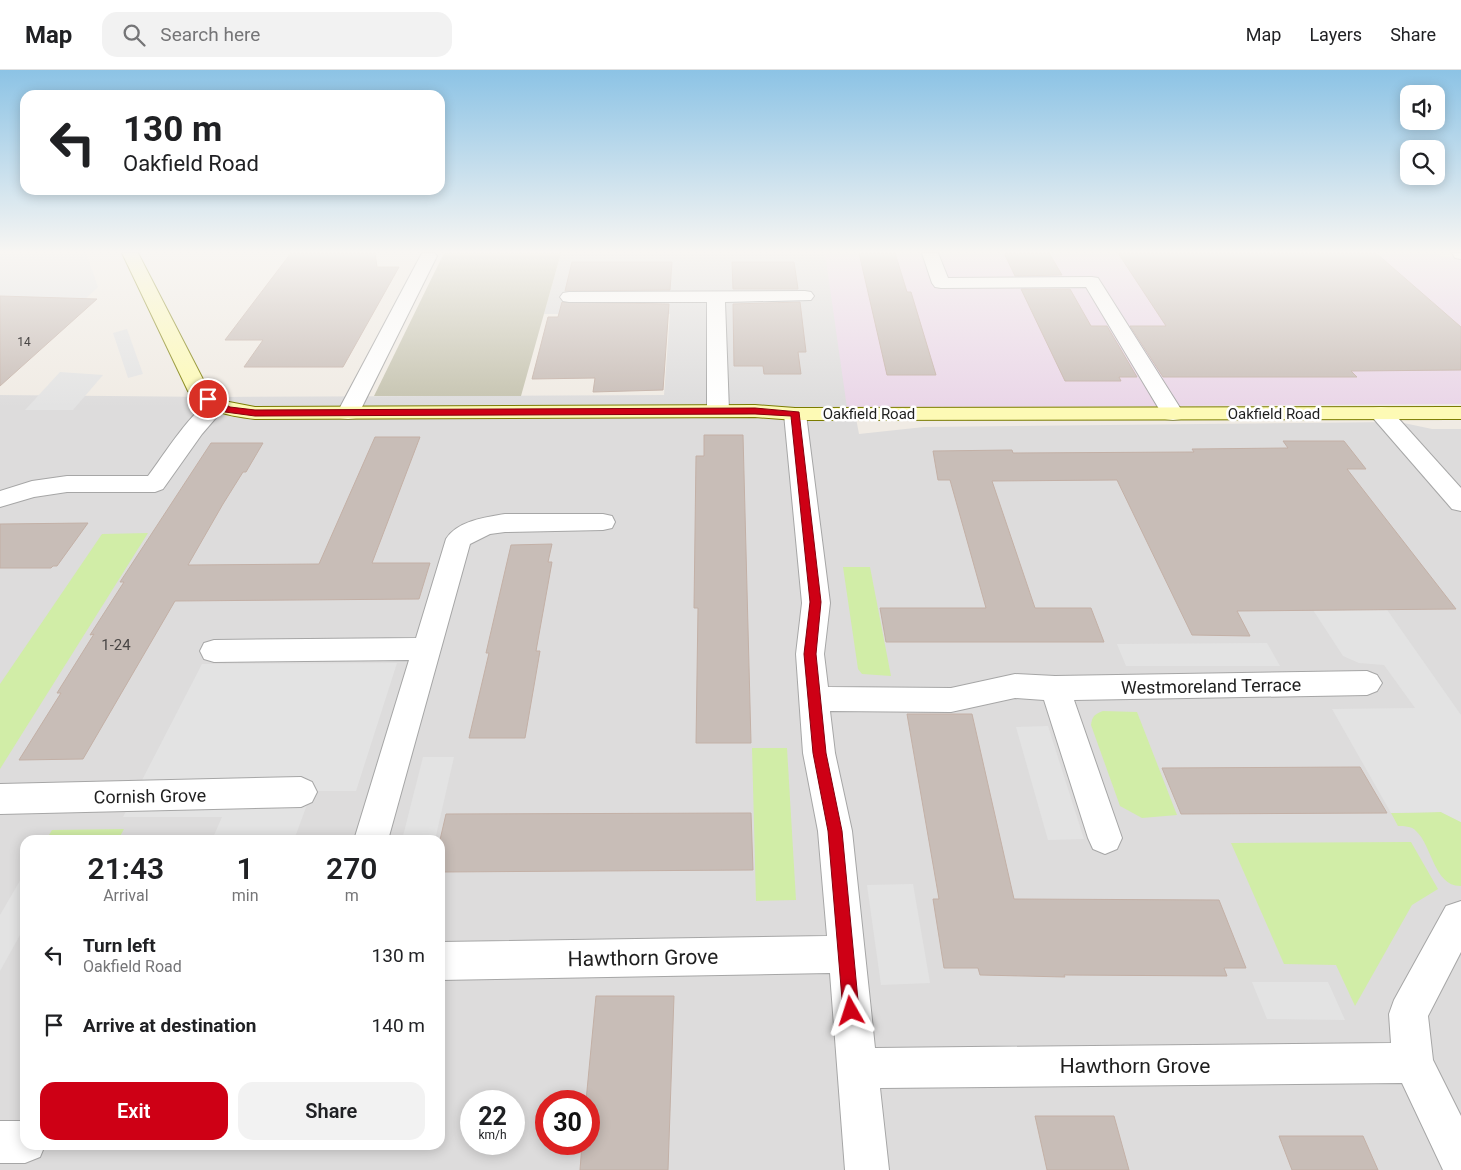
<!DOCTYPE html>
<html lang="en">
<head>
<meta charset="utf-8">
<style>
	body { margin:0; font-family:Roboto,sans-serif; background:#f2f2f2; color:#202124; height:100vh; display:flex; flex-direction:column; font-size:19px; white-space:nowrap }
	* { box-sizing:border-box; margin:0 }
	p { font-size:16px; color:#757577 }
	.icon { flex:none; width:28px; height:28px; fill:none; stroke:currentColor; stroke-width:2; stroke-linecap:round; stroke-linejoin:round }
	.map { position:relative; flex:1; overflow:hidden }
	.side { position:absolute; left:20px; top:765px; width:425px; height:315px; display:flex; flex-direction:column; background:#fff; border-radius:15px; box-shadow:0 2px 12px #0003 }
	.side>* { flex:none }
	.top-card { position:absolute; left:20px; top:20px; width:425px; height:105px; border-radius:15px; box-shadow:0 2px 12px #0003; background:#fff; color:#202124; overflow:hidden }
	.tools { position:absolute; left:1400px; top:15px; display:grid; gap:10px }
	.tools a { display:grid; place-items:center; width:45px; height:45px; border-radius:10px; background:#fff; box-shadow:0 2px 12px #0003; font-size:25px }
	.speed { position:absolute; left:460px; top:1020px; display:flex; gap:10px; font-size:25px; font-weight:700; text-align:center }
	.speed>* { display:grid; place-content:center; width:65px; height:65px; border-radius:50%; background:#fff; box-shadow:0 2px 12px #0003; line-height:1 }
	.speed small { font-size:12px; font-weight:400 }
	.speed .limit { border:8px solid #d22; background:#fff; color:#111 }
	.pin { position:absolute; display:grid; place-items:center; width:42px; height:42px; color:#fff; margin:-21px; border:2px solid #fff; border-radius:50%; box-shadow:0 1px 5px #0007 }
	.me { position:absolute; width:55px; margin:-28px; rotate:354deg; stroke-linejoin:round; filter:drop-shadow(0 0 4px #0008) }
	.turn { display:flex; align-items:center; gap:18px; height:105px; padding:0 20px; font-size:22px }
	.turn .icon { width:65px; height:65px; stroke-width:2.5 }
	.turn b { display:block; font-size:35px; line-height:42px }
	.eta { display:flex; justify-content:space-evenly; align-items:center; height:85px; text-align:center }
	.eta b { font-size:30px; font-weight:600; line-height:35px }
	.action { display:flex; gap:10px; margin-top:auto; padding:10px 20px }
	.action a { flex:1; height:58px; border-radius:15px; background:#ce0015; color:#fff; font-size:20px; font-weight:600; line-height:58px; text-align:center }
	.action a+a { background:#f2f2f2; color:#202124 }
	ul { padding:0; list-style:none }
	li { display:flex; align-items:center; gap:15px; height:70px; padding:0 20px }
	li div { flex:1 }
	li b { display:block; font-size:19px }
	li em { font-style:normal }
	header { display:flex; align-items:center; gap:30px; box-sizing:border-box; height:70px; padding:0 25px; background:#fff; border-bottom:1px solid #e0e0e0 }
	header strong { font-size:24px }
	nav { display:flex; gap:28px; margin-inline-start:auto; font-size:18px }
	.search { width:350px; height:45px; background:#f2f2f2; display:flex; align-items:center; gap:12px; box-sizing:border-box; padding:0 18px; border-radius:15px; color:#757577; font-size:19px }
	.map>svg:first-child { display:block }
	.residential { fill:#dddcdc; fill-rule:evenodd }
	.industrial { fill:#ead6e8 }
	.construction { fill:#c5c3af }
	.grass { fill:#d1eda7 }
	.parking { fill:#e3e3e3 }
	.building { fill:#c8bdb7; stroke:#c3b0a6 }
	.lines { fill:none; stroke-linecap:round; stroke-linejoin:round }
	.street-casing { stroke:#a6a6a6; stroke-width:2 }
	.secondary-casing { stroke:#7b7c00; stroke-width:2 }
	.street { fill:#fff; fill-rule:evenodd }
	.secondary { fill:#fdfab5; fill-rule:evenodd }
	.route { fill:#ce0015; stroke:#86000e }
	.labels { text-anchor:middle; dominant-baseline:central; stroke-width:5; stroke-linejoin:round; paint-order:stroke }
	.far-number-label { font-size:12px; fill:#494645 }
	.far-street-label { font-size:15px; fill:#1f1f1f; stroke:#fff }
	.number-label { font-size:15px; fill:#494645 }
	.street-label { font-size:18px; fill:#1f1f1f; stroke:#fff }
	.near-street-label { font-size:21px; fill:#1f1f1f; stroke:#fff }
</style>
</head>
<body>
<header>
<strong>Map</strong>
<div class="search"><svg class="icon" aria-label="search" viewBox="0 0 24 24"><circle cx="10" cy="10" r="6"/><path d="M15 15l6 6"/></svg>Search here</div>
<nav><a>Map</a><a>Layers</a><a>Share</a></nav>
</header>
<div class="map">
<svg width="1461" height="1100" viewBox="0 0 1461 1100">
	<rect width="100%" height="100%" fill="#f0ebe4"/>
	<path class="residential" d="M561,183H825L859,364L924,357L1399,352L1432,359H1461V1100H0V325L217,327L664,325L670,244H544ZM25,770H440V1075H25ZM471,1031H514V1074H471ZM546,1031H589V1074H546Z"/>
	<path class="industrial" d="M825,183H1438L1443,187H1461V334L847,338Z"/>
	<path class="construction" d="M444,183H561L521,326H374Z"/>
	<g class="grass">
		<path d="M148,463L0,699V614L102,464Z"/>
		<path d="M843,497H870L891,606L862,604L858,599Z"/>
		<path d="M1103,641L1137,642L1177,745L1142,748L1120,736L1091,655C1092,646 1095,644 1103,641Z"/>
		<path d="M752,678H787L796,830L756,831Z"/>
		<path d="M1441,742L1461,752V816C1434,817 1432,775 1416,761C1412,756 1403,756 1398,756L1391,743Z"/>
		<path d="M124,759L118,770H46L52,760Z"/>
		<path d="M1411,772L1438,819L1412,835L1355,936L1336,895L1284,894L1231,773Z"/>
	</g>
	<g class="parking">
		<path d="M0,183H86L98,217L85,229L0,226Z"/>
		<path d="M127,259L143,304L128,308L113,263Z"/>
		<path d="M60,302L103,305L73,340H25Z"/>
		<path d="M1383,534L1461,645V752L1441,742L1391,743L1332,639L1415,638L1384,595L1359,593L1343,586L1313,540Z"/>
		<path d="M1267,573L1280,596H1126L1117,574Z"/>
		<path d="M397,593L356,721H312L294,770H212L222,747H123L202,594Z"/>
		<path d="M1048,656L1084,769L1048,770L1016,657Z"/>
		<path d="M423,687H454L435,770H402Z"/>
		<path d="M25,802V856L0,901V845Z"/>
		<path d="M913,814L930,913L881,915L867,815Z"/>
		<path d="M1252,912H1328L1345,950L1267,949Z"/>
	</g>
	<g class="building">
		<path d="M291,183H375L377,197H399L343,297H244L263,270H225Z"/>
		<path d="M859,183H895L907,222H911L936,305H887Z"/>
		<path d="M1004,183H1049L1062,205L1015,206Z"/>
		<path d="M1118,183H1376L1461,257V300L1351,301L1357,307H1163L1130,256H1166Z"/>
		<path d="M572,192H672L670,220L565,221Z"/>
		<path d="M732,192H794L798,219H733Z"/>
		<path d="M1021,219H1070L1091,256H1107L1137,307H1119L1121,311H1065Z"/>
		<path d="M0,226L97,229L0,316Z"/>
		<path d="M562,232L669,234L663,320L593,322L595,308L532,309L548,247H558Z"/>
		<path d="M800,232L806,282H798L801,304H764L763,296H734L733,234Z"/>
		<path d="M704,365H743L751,673H696L698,538H694L696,386H704Z"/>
		<path d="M375,367H420L372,493H430L419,529L175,531L83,689L19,690L61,623H57L94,564L90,565L124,512H120L211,373H263L246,402H243L223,434L188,495L319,494Z"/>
		<path d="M1283,371H1344L1366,399H1347L1456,539L1237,541L1250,566L1192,565L1117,410L992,411L1035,538H1091L1104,572H886L880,538H986L950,410H938L933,381L1012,380L1013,383L1194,382L1192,379L1288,378Z"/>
		<path d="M88,453L57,496H53L51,498H0V454Z"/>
		<path d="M552,474L548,492H552L536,581H540L525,668H469L489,583H486L511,475Z"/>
		<path d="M907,644H972L1014,829L1219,830L1246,898H1224L1227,906L1064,905L1065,907L980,905L978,898H944L933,829H939Z"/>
		<path d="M1360,697L1387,743L1181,744L1162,698Z"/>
		<path d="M751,743L753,800L440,802V770L446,744Z"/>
		<path d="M596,926H674L668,1100H580L582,1074H589V1031H586Z"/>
		<path d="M1035,1046H1114L1129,1100H1047Z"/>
		<path d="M1279,1066H1363L1378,1100H1292Z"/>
	</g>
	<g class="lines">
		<g class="street-casing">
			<g id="street">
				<path d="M422,183H434L437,186L359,343L356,348L348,349L340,348L337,343Z"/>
				<path d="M922,183H938L948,208L1092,207L1098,208L1184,344L1181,349L1173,350L1165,349L1086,217L941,218L935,217L932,213Z"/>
				<path d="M1452,183H1461V189L1455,188Z"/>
				<path d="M805,221L811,222L814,226L811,230L725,232L729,341L726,346L718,347L710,346L707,341V232H569L563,231L560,227L563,223L569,222Z"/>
				<path d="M216,329L224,330L227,335L202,364L163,419L155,422H67L34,427L0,437V421L32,411L67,406H148C162,388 195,334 216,329Z"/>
				<path d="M1381,337L1389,338L1461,418V441L1452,439L1373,348L1370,343L1373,338Z"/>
				<path d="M795,338L803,339L806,344L830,533L824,584L828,617L951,618L1015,604L1055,606L1367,601L1377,605L1382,613L1377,621L1367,625L1074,630L1122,768L1117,779L1105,784L1093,779L1088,768L1044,630L1015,628L951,642L830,641L835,683L852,761L875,978L1391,973L1389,944L1394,930L1446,836L1461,831V882L1428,946L1433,990L1461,1046V1100H1443L1402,1013L880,1018L889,1100H845L830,903L440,910V872L827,866L818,761L803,683L796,584L802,533L784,344L787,339Z"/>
				<path d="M505,444H603L612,446L615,452L612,458L603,460L505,462L490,464L470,474L388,770H354L409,590L214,592L204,589L200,581L204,573L214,570L416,568L446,469C457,451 486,447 505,444Z"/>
				<path d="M301,707L312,712L317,722L312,732L301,737L0,744V714Z"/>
				<path d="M0,1051H25V1075H45L40,1087L25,1093H0Z"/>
			</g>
		</g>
		<g class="secondary-casing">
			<path id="secondary" d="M122,183H138L208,319L229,332L255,337L755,335L795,338L1461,337V349L795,350L755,347L255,349C230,346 205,342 188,321Z"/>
		</g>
		<use href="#street" class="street"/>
		<use href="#secondary" class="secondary"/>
	</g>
	<linearGradient id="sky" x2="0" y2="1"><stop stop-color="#8cc3e5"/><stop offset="0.54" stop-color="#f8f6f3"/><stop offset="1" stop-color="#f8f6f3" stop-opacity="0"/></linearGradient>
	<rect width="1461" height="337" fill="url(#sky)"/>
	<path class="route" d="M205,327H211L230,337L255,340L755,338L799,342L821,532L816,584L826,683L842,761L859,941L857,947L851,949L846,947L843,941L828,761L813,683L804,584L810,532L791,346L755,344L255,346L225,342L205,331Z"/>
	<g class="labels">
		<g class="far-number-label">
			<text x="24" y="272">14</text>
		</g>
		<g class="far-street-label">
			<text x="869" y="344">Oakfield Road</text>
			<text x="1274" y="344">Oakfield Road</text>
		</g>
		<g class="number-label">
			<text x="116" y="575">1-24</text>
		</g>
		<g class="street-label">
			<text transform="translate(1211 616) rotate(-1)">Westmoreland Terrace</text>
			<text transform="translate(150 726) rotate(-1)">Cornish Grove</text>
		</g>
		<g class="near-street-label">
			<text transform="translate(643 888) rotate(-1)">Hawthorn Grove</text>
			<text x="1135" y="996">Hawthorn Grove</text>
		</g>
	</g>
</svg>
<div class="tools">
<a><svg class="icon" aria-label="sound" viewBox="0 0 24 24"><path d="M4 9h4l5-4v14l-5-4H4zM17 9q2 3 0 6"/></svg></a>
<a><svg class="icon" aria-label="search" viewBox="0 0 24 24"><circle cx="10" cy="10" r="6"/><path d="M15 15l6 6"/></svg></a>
</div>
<div class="speed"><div>22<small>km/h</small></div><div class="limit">30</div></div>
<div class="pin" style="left:208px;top:329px;background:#d93025"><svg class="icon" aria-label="arrive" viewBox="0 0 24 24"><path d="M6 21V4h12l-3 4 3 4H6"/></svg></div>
<svg class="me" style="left:851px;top:941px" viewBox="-20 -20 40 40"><path d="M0-17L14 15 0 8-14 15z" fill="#ce0015" stroke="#fff" stroke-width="4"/></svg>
<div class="top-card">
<div class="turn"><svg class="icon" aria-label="left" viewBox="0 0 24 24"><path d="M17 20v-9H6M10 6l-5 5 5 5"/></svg><div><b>130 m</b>Oakfield Road</div></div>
</div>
<section class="side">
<div class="eta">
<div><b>21:43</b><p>Arrival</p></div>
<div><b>1</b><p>min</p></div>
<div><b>270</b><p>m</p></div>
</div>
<ul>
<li><svg class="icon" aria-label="left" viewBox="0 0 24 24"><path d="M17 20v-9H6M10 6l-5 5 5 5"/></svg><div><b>Turn left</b><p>Oakfield Road</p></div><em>130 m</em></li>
<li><svg class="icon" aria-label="arrive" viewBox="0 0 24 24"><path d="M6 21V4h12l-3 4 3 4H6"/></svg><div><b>Arrive at destination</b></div><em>140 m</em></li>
</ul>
<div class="action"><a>Exit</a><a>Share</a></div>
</section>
</div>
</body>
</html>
